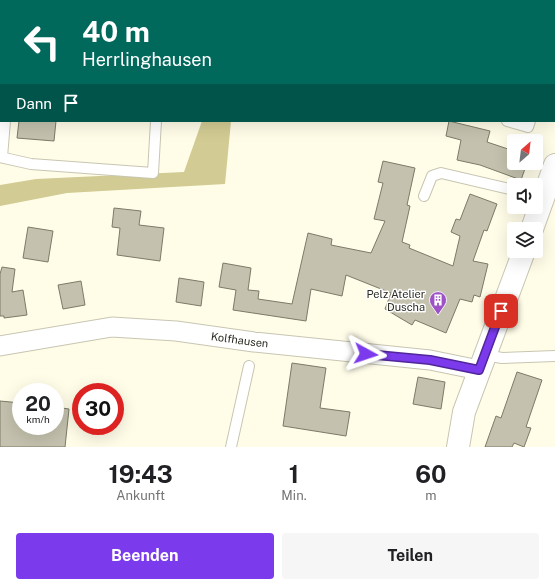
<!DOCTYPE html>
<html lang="de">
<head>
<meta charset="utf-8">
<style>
	body { margin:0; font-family:"Public Sans",sans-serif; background:#f6f6f6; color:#202124; height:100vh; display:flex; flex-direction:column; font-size:15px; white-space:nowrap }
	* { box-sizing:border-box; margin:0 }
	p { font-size:13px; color:#757577 }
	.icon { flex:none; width:22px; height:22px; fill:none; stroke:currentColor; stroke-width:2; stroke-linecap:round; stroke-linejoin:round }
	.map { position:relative; height:447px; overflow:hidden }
	.panel { display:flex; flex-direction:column; background:#fff; flex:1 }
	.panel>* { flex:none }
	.hud { position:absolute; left:0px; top:0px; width:555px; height:122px; box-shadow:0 4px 16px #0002; background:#00695c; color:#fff; overflow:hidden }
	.needle { width:26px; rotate:28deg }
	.tools { position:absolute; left:507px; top:134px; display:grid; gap:8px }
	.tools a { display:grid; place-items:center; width:36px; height:36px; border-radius:4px; background:#fff; box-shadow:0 4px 16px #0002; font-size:20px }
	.speed { position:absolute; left:12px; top:383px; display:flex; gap:8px; font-size:20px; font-weight:700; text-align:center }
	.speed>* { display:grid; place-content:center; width:52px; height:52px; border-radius:50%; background:#fff; box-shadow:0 4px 16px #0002; line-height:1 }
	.speed small { font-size:10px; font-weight:400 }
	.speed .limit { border:6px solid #d22; background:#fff; color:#111 }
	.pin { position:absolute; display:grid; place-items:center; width:34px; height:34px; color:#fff; margin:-17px; border-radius:8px; box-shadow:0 2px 6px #0006 }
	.me { position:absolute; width:44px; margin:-22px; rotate:95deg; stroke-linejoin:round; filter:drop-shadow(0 0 3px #0008) }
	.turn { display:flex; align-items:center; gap:14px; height:84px; padding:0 16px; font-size:18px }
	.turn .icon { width:52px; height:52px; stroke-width:2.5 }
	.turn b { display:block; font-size:28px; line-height:34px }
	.then { display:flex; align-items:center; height:38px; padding:0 16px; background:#0003; gap:8px; font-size:15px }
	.eta { display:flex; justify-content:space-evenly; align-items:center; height:68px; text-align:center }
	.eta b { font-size:24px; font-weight:700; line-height:28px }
	.button { display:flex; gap:8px; margin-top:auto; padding:8px 16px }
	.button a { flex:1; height:46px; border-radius:4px; background:#7c3aed; color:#fff; font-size:16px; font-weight:700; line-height:46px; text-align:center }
	.button a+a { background:#f6f6f6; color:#202124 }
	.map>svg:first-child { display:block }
	.green { fill:#d2cb93 }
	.building { fill:#c4c2ae; stroke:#7c7a68 }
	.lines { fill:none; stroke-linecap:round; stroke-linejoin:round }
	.service-casing { stroke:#c8c6b2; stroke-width:12 }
	.minor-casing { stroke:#c8c6b2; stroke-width:21 }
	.tertiary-casing { stroke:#c8c6b2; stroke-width:24 }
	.service { stroke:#fff; stroke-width:10 }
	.minor { stroke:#fff; stroke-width:19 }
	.tertiary { stroke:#fff; stroke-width:22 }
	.route-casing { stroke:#51269a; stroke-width:10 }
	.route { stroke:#7c3aed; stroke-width:7 }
	.labels { text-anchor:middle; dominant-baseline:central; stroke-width:3; stroke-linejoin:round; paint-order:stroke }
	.poi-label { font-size:11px; fill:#2c2b23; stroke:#fff; text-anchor:end }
	.street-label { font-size:11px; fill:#2c2b23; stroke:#fff }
</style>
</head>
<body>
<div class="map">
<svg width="555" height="447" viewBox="0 0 555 447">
	<rect width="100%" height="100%" fill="#fffde8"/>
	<path class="green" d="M202,121H231L225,184L67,193L0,206V185L36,179L184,172Z"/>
	<g class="building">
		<path d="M19,121H56L54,141L17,138Z"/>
		<path d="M449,121L490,131L487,142L514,151V163H527L521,180L480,165L457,160L461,140L446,136Z"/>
		<path d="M383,161L415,168L407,205L410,206L402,242L410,245L409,248L453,266L460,236L451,232L456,219L460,220L470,194L497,204L487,231L484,230L473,261L488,264L480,297L474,295L472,302L460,299L446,333L415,320L412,325L385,309L391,293L346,275L342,296L311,289L306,321L233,310L236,290L219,287L223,263L251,268L248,290L259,291L258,299L292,304L308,233L332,239L331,245L371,253L385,221L374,219L383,183L378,182Z"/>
		<path d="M114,208L141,211L139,225L164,228L160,261L117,255L120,228L112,227Z"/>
		<path d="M28,227L53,231L48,262L23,258Z"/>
		<path d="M2,267L15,269L12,292L23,290L27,315L4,318V316H0V274Z"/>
		<path d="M179,278L204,282L201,306L176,302Z"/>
		<path d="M81,281L85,305L63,309L58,285Z"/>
		<path d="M292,363L326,368L320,408L350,412L346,436L283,426Z"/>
		<path d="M517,372L542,380L526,427L531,428L524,447L514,443L512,447H485L496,416L501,418Z"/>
		<path d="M418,377L445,382L441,409L413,404Z"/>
		<path d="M0,401L21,403V426H55V407L69,409L65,447H0Z"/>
	</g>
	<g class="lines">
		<g class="service-casing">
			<g id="service">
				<path d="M164,1V0"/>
				<path d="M554,52L555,50"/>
				<path d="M0,96L1,97"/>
				<path d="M554,104L555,105"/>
				<path d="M507,121L528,127L530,121"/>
				<path d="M0,157L31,164L153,173L156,121"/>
				<path d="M2,157L5,121"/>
				<path d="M424,196L432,176L441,173L514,190"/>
				<path d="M485,355L502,358L555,356"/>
				<path d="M231,447L249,366"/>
			</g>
		</g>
		<g class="minor-casing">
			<g id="minor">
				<path id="s1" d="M0,346L112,327L176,331L254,342L430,360L479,370"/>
			</g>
		</g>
		<g class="tertiary-casing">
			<g id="tertiary">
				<path d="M532,229L555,165"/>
				<path d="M458,447L464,412L524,251"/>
			</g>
		</g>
		<use href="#service" class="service"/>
		<use href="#minor" class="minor"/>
		<use href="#tertiary" class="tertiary"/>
	</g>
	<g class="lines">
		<g class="route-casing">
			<path id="route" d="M366,354L430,360L479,370L501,311"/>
		</g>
		<use href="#route" class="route"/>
	</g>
	<defs>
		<g id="building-pin" transform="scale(0.9)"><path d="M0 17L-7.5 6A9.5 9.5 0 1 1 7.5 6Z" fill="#9d53c5" stroke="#fff"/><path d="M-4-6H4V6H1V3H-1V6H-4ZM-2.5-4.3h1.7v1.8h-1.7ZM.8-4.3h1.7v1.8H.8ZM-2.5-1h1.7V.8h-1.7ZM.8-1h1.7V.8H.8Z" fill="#fff"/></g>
	</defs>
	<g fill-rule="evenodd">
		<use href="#building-pin" x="438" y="300"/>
	</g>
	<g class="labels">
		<g class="poi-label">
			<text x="425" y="294">Pelz Atelier<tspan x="425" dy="13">Duscha</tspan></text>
		</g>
		<g class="street-label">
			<text stroke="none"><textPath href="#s1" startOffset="242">Kolfhausen</textPath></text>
		</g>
	</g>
</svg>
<div class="tools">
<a><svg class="needle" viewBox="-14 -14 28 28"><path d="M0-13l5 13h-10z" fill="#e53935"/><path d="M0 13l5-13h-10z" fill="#757577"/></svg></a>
<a><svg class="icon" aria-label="sound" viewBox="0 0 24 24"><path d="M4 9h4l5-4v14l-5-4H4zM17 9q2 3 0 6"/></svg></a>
<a><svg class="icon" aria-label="layers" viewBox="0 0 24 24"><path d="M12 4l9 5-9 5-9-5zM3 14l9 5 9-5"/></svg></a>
</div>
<div class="speed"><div>20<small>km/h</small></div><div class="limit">30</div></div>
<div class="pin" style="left:501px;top:311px;background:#d93025"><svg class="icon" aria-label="arrive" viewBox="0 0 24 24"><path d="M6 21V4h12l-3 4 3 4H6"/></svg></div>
<svg class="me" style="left:366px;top:354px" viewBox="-20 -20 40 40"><path d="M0-17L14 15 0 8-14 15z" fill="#7c3aed" stroke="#fff" stroke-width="4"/></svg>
<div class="hud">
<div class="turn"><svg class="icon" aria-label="left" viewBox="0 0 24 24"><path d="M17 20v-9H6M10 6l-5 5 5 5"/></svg><div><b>40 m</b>Herrlinghausen</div></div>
<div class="then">Dann<svg class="icon" aria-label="arrive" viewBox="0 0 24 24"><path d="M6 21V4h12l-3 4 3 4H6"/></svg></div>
</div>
</div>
<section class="panel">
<div class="eta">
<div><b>19:43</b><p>Ankunft</p></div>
<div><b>1</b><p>Min.</p></div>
<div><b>60</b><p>m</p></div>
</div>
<div class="button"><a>Beenden</a><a>Teilen</a></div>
</section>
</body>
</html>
